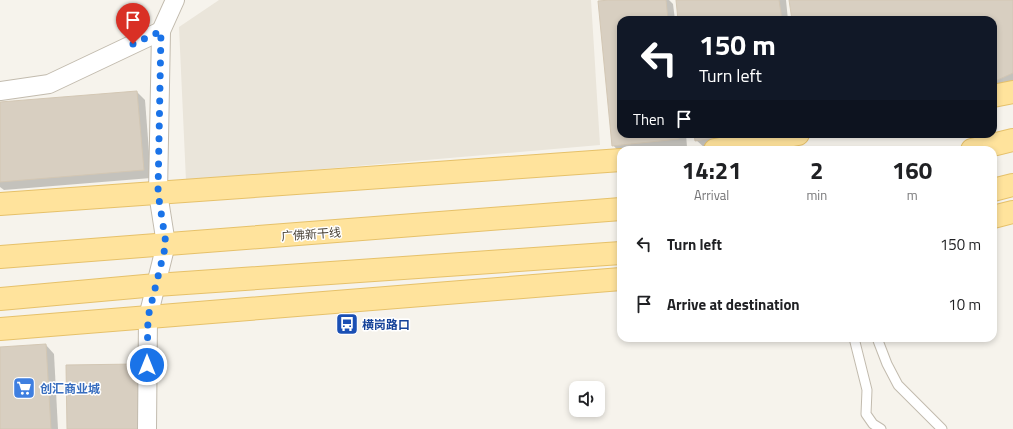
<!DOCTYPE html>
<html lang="en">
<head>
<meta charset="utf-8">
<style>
	body { margin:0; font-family:"Titillium Web","Noto Sans SC",sans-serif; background:#f2f2f2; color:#202124; height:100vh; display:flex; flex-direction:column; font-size:15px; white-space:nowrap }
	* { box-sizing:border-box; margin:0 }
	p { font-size:13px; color:#757577 }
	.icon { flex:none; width:22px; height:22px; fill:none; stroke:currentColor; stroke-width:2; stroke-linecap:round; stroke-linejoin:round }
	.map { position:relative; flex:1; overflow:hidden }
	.side { position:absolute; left:617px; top:146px; width:380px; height:196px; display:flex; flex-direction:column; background:#fff; border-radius:12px; box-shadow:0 2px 6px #0003 }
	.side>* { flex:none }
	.hud { position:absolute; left:617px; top:16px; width:380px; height:122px; border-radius:12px; box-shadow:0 2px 6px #0003; background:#111827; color:#fff; overflow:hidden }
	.controls { position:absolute; left:569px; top:381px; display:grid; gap:8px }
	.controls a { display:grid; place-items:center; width:36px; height:36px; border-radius:8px; background:#fff; box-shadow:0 2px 6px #0003; font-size:20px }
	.pin { position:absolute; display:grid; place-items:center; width:34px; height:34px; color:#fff; margin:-41px -17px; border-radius:50% 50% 50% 0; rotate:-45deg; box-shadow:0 0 4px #0007 }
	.pin .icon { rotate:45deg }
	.me { position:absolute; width:44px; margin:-22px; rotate:0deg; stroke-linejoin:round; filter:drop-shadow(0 0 3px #0008) }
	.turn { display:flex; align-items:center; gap:14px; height:84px; padding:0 16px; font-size:18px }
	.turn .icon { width:52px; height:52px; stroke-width:2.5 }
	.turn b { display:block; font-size:28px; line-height:34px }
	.then { display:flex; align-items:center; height:38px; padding:0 16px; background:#0003; gap:8px; font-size:15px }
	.eta { display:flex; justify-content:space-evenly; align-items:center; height:68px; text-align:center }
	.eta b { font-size:24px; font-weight:700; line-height:28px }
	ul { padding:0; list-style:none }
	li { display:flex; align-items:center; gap:12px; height:60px; padding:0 16px }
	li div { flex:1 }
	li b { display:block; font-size:15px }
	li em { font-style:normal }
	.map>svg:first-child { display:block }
	.residential { fill:#eae5da }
	.shadow { fill:#0003 }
	.building { fill:#d8cfc1; stroke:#d3c7b4 }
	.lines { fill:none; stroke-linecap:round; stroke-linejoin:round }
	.service-casing { stroke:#c2bbae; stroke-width:11 }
	.minor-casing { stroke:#c2bbae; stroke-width:20 }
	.primary-casing { stroke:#e6c16a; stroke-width:24 }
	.service { stroke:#fff; stroke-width:9 }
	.minor { stroke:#fff; stroke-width:18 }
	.primary { stroke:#ffe39c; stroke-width:22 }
	.route { stroke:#1a73e8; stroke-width:7; stroke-dasharray:0 12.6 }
	.labels { text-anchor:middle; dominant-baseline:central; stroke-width:3; stroke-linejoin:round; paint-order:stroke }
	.street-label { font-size:12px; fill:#4b4439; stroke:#fff }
	.transit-label { font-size:12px; font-weight:bold; fill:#164399; stroke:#fff; text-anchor:start }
	.shop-label { font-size:12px; font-weight:bold; fill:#366cbe; stroke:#fff; text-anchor:start }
</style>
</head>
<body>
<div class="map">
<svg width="1013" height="429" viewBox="0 0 1013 429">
	<rect width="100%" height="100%" fill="#f6f3ec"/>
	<path class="residential" d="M219,0H591L600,145L186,181L179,27Z"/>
	<g class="shadow">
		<path d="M620,0H669L673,4L675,20H621V134H686L687,147L658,150H621V154L613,145Z"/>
		<path d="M677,0H786L788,20H679Z"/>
		<path d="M790,0H1013V85L993,93V20H793Z"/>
		<path d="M137,92L145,100L151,178L4,190L0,187V103Z"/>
		<path d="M695,134H804L705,148L696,140Z"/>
		<path d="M46,345L54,354L58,429H0V348Z"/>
	</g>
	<g class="building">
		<path d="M610,0H666L668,20H621V134H679V139L612,146L598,1Z"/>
		<path d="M676,0H779L782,20H678Z"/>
		<path d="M789,0H1013V73L993,82V20H792Z"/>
		<path d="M137,91L144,170L0,182V102Z"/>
		<path d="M694,134H742L695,141Z"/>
		<path d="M46,344L51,429H0V347Z"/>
		<path d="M138,364L139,429H67L66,365Z"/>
	</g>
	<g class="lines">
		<g class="service-casing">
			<g id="service">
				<path d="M854,338L867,390L866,414L873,424L881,429"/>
				<path d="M877,338L887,364L898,385L942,429"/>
			</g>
		</g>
		<g class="minor-casing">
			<g id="minor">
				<path d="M0,91L49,84L161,31"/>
				<path d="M147,429L148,317L166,244L158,193L161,31L175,0"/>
			</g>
		</g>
		<g class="primary-casing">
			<g id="primary">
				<path d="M993,96L1013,92"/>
				<path d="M715,150L798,134"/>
				<path d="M972,150L1013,140"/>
				<path d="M993,190L1013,185"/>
				<path d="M0,204L621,160"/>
				<path d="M993,217L1013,212"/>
				<path d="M0,257L621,209"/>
				<path d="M0,299L156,285L621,253"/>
				<path d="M0,329L621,279"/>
			</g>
		</g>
		<use href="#service" class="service"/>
		<use href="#minor" class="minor"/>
		<use href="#primary" class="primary"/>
	</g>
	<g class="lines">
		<path class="route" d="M133,44L161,31L158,193L166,244L148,317L147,365"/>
	</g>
	<defs>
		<g id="bus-square" transform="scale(1.15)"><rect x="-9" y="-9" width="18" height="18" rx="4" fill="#1a4fb4" stroke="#fff"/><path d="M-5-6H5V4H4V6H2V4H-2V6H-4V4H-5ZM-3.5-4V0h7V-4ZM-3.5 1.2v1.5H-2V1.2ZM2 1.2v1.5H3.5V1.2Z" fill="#fff"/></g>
		<g id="supermarket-square" transform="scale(1.15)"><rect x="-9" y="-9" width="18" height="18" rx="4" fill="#3f7fe0" stroke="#fff"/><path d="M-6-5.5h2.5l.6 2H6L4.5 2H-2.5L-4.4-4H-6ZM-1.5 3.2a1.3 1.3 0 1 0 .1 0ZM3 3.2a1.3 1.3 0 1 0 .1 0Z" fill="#fff"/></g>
	</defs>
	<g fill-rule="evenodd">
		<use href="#bus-square" x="347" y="324"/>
		<use href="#supermarket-square" x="24" y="388"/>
	</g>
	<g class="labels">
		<g class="street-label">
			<text transform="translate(311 234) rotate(-4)">广佛新干线</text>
		</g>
		<g class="transit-label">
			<text x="362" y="324">横岗路口</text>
		</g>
		<g class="shop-label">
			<text x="40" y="388">创汇商业城</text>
		</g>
	</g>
</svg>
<div class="controls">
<a><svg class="icon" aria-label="sound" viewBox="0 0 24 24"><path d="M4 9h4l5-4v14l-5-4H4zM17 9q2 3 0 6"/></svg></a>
</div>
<div class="pin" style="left:133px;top:44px;background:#d93025"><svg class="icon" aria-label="arrive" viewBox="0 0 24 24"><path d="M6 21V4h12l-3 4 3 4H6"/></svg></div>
<svg class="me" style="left:147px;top:365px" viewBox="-20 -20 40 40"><circle r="17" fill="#1a73e8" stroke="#fff" stroke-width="3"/><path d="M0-11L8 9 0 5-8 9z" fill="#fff"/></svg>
<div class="hud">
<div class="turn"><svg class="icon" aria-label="left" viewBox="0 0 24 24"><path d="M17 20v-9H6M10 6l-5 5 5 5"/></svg><div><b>150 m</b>Turn left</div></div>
<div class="then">Then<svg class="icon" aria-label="arrive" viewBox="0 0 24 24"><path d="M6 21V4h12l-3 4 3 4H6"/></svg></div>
</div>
<section class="side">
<div class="eta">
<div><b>14:21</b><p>Arrival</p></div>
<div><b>2</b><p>min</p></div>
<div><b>160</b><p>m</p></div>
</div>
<ul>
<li><svg class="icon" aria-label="left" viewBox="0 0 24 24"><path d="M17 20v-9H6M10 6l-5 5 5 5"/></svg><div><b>Turn left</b></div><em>150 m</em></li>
<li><svg class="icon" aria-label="arrive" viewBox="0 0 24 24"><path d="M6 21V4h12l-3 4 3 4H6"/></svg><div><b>Arrive at destination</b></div><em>10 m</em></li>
</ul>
</section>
</div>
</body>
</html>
